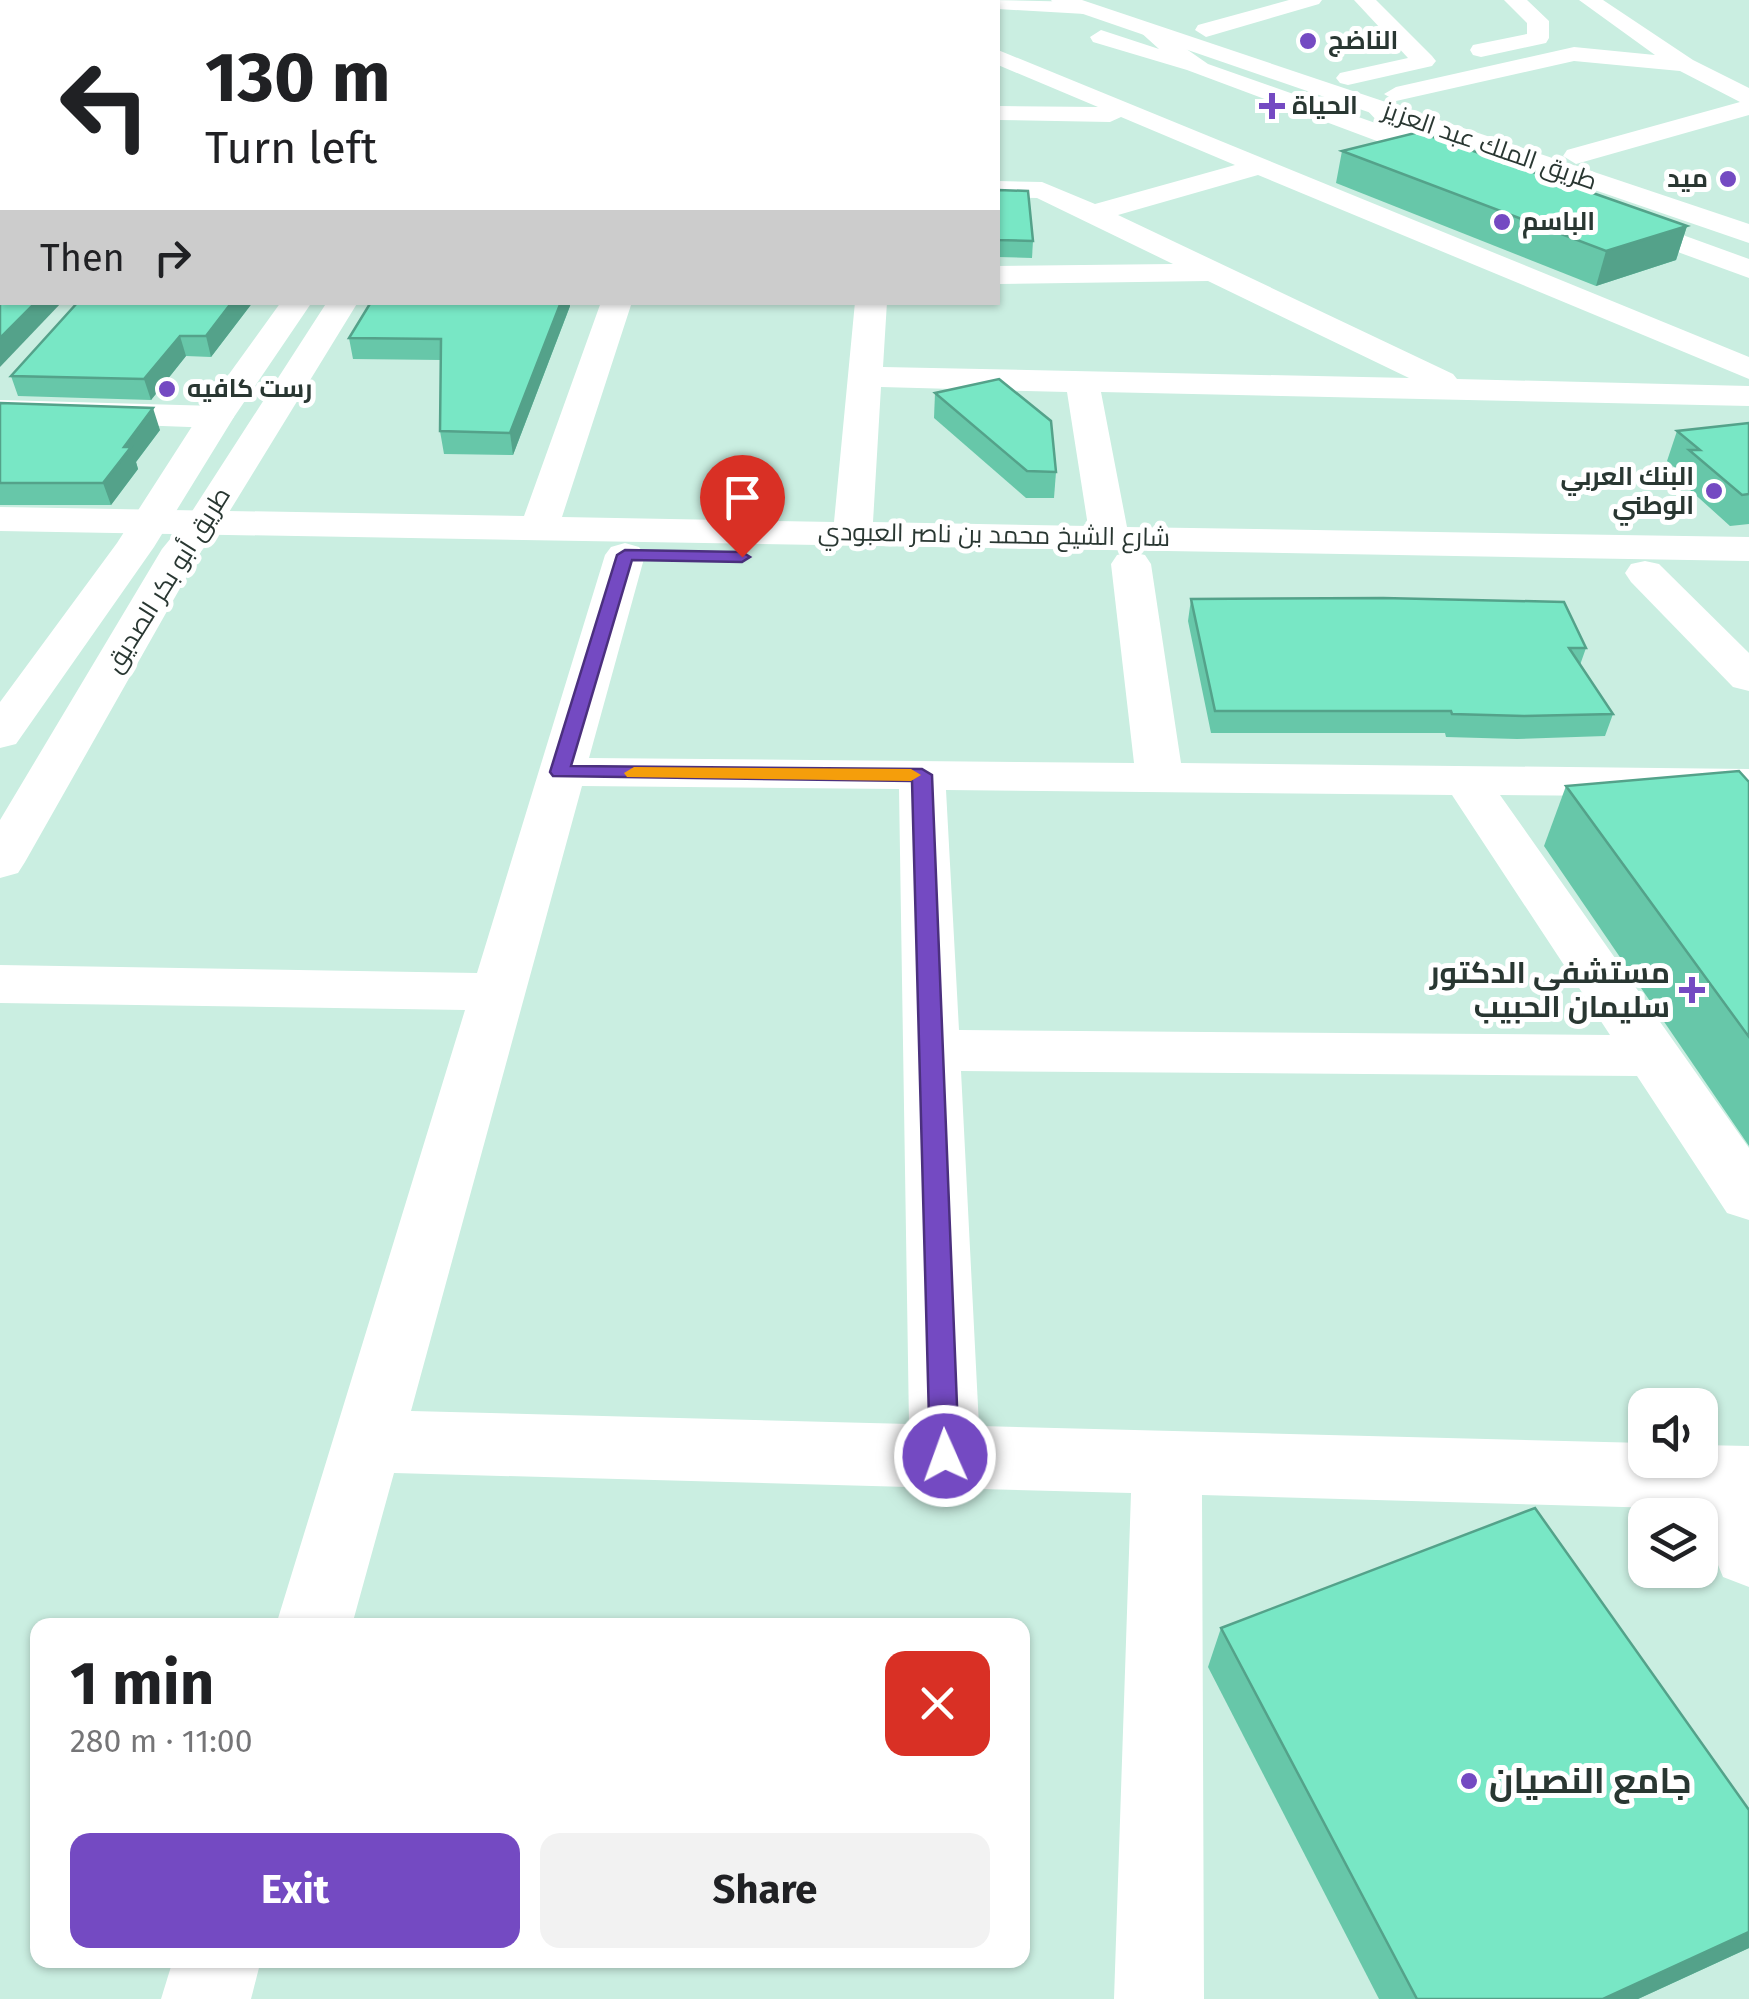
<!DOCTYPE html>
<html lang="en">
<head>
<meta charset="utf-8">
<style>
	body { margin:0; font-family:"Fira Sans",Cairo,sans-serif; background:#f2f2f2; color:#202124; height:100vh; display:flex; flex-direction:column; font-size:38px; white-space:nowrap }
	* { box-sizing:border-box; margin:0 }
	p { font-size:32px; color:#757577 }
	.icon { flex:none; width:55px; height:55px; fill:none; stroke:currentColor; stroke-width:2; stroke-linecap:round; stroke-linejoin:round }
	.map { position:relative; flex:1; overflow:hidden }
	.panel { position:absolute; left:30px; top:1618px; width:1000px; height:350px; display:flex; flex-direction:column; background:#fff; border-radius:20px; box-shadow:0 2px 8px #0004 }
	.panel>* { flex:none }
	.guide { position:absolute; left:0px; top:0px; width:1000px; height:305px; box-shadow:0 2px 8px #0004; background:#fff; color:#202124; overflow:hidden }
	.controls { position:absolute; left:1628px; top:1388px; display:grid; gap:20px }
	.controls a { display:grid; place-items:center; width:90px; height:90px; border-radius:20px; background:#fff; box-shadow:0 2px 8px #0004; font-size:50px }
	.pin { position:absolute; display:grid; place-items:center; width:85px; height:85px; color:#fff; margin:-102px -42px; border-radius:50% 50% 50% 0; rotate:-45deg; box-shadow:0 0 10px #0007 }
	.pin .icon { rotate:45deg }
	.me { position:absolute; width:110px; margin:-55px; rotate:358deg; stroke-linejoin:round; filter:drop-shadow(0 0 8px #0008) }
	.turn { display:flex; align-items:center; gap:35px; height:210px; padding:0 40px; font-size:45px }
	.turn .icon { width:130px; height:130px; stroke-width:2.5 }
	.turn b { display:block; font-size:70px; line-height:85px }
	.then { display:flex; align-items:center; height:95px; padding:0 40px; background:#0003; gap:20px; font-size:38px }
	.round { display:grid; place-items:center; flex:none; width:105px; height:105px; border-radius:20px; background:#f2f2f2 }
	.overview { display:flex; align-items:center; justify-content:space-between; height:170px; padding:0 40px }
	h1 { font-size:60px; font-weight:700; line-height:75px }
	.button { display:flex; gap:20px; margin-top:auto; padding:20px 40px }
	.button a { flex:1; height:115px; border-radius:20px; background:#744ac2; color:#fff; font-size:40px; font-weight:700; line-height:115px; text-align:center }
	.button a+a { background:#f2f2f2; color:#202124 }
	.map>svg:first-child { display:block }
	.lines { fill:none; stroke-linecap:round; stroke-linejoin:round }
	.minor { fill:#fff; fill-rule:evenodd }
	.major { fill:#fff; fill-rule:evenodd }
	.highway { fill:#fff; fill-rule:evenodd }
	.wall { fill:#67c7a9 }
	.shaded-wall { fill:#54a28a }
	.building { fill:#78e7c5; stroke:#54a28a; stroke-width:2.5 }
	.route { fill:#744ac2; stroke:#4b307e; stroke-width:2.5 }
	.slow { fill:#f59e0b }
	.poi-dot { fill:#744ac2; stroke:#fff; stroke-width:4 }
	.labels { text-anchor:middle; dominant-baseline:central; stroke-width:10; stroke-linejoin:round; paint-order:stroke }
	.far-poi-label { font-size:25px; font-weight:bold; fill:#293732; stroke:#fff; text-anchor:start }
	.far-street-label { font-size:25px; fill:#293732; stroke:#fff }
	.poi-label { font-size:30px; font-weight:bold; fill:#293732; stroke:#fff; text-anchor:end }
	.near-poi-label { font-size:35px; font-weight:bold; fill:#293732; stroke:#fff; text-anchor:start }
</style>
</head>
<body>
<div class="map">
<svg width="1749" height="1999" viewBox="0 0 1749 1999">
	<rect width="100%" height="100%" fill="#caeee1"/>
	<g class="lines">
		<g class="minor">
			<path d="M1289,0H1322L1319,4L1206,37L1195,30L1198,25Z"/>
			<path d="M1354,0H1376L1432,56L1436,61L1432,66L1348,85L1340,83L1336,78L1340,73L1408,58Z"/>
			<path d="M1504,0H1527L1549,21V38L1546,43L1481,57L1473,55L1470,50L1473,45L1527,34V23Z"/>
			<path d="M1579,0H1603L1693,60L1749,88V115L1576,164L1563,156L1567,150L1740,102L1680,71L1574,61L1396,101L1384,94L1396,87L1574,47L1655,55Z"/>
			<path d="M1149,23L1208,64L1381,125L1364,107L1367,102H1385L1427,142L1483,162L1487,168L1474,176L1465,174L1187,70L1093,42L1090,37L1101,30L1159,49L1138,30Z"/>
			<path d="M998,50L1749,357V379L1258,175L1118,215L1453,374L1457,379L1749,386V406L1101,392L1127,527L1749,537V561L0,531V507L524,516L601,302H632L562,517L834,522L855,302H887L883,367L1409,378L1208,281L998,284V266L1173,264L1037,198L998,197V181L1042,182L1095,204L1235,165L1121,117L1110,122L998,120V106L1098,107L998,65ZM881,387L1067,392L1088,526L873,522Z"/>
			<path d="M1611,209L1749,259V278L1601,224L1597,218L1601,212Z"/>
			<path d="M2,224V243L0,244V225Z"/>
			<path d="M0,400L216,406L228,410L234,417L228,424L216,428L0,420Z"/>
			<path d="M625,543L639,547L645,555L589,758L1134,763L1111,564L1117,555L1131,552L1145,555L1151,564L1181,763L1749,769V797L1500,795L1749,1148V1220L1727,1213L1637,1076L961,1071L979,1426L1645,1443V1460H1700V1445L1749,1446V1587L1723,1577L1695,1509L1202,1495L1204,1999H1114L1131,1493L394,1473L352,1625H276L465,1010L0,1003V965L477,973L605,555L611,547ZM582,786L899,789L909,1424L411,1411ZM946,790L1452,795L1610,1035L959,1030Z"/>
			<path d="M1645,561L1659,564L1749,653V691L1733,687L1631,582L1625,573L1631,564Z"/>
			<path d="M173,1960H261L251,1999H161Z"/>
		</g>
		<g class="major">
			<path d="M383,0H756L757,2H384Z"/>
			<path d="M990,0L1085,2L1096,8L1085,14L998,9V2H988Z"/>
			<path d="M281,302H312L234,417L154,547L16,744L0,748V702L117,543L198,417Z"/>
			<path d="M327,302H358L223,522L200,553L25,862L18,873L0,878V820L162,549L189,516Z"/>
		</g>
		<path class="highway" d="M1051,0H1082L1749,224V243L1054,4Z"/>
	</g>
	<g class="wall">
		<path d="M1342,151L1687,226L1676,260L1596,286L1336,183Z"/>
		<path d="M998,190L1033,241L1032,258L998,257Z"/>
		<path d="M253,302L211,357L186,356L151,400L18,396L11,376Z"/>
		<path d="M371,302H570V306L513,455L444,454L440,431L441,360L353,359L349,338Z"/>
		<path d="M935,393L1056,472L1054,498H1026L934,418Z"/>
		<path d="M0,403L160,430L136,462L138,469L111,505H0Z"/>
		<path d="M1749,423V524L1730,526L1679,480L1681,473L1667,461L1677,431Z"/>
		<path d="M1191,599L1586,648L1580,665L1613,714L1605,736L1517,739L1446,737L1445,733H1211L1188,621Z"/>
		<path d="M1749,782V1146L1544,846L1566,786Z"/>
		<path d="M1221,1628L1749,1810V1948L1638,1999H1379L1208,1667Z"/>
	</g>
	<g class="shaded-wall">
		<path d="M2,155V175L0,177V157Z"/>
		<path d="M1687,226L1676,260L1596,286L1606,251Z"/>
		<path d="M36,302H62L0,367V338Z"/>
		<path d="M232,302H253L211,357L206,336Z"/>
		<path d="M561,302H570V306L513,455L510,433Z"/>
		<path d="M180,336L186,356L151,400L144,379Z"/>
		<path d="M153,408L160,430L136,462L138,469L111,505L103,483L124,447Z"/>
		<path d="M1749,1932V1948L1638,1999H1603Z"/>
	</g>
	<g class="building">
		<path d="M100,0H198L195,2H97Z"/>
		<path d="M253,0H464L462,2H256Z"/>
		<path d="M737,0H776L848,1L736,2Z"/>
		<path d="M0,6H2V155L0,157Z"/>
		<path d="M1419,132L1687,226L1606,251L1342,151Z"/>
		<path d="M998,190L1028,191L1033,241L998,240Z"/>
		<path d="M2,258V302H36L0,338V260Z"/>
		<path d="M78,302H232L206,336H180L144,379L11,376Z"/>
		<path d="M371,302H561L510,433L440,431L441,339L349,338Z"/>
		<path d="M999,379L1051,421L1056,472L1027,471L935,393Z"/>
		<path d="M0,403L153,408L124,447H131L103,483H0Z"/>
		<path d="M1749,423V494L1742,495L1689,450H1700L1677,431Z"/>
		<path d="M1383,598L1564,602L1586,648H1569L1613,714L1524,716L1452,714L1451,711H1215L1191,599Z"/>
		<path d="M1739,771L1749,782V1037L1566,786Z"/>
		<path d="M1535,1508L1749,1810V1932L1603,1999H1417L1221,1628Z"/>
	</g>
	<path class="route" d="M625,550L742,552L750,557L742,562L632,560L571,766L922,769L932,775L959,1456L955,1465L945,1469L934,1465L930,1456L912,781L553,776L550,772L617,555Z"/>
	<path class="slow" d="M634,767L911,769L921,775L911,781L627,777L624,773Z"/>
	<g class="poi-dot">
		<circle cx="1308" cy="41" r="10"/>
		<path d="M1267 91h10v10h10v10h-10v10h-10v-10h-10v-10h10z"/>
		<circle cx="1728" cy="179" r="10"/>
		<circle cx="1502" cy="222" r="10"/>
		<circle cx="167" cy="389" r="10"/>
		<circle cx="1714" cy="491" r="10"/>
		<path d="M1687 975h10v10h10v10h-10v10h-10v-10h-10v-10h10z"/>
		<circle cx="1469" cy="1781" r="10"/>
	</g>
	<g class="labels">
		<g class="far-poi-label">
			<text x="1328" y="41">الناضج</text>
			<text x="1292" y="106">الحياة</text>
			<text x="1708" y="179" text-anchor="end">ميد</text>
			<text x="1522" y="222">الباسم</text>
			<text x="187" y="389">رست كافيه</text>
			<text x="1694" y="477" text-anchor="end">البنك العربي<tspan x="1694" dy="29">الوطني</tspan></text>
		</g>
		<g class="far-street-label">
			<text transform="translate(1490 146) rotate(19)">طريق الملك عبد العزيز</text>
			<text transform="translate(994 535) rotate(1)">شارع الشيخ محمد بن ناصر العبودي</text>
			<text transform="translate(168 580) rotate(-58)">طريق أبو بكر الصديق</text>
		</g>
		<g class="poi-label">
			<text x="1670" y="973">مستشفى الدكتور<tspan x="1670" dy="34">سليمان الحبيب</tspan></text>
		</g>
		<g class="near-poi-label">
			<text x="1489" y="1781">جامع النصيان</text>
		</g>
	</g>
</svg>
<div class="controls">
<a><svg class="icon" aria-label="sound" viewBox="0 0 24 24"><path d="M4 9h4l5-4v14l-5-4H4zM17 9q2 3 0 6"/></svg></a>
<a><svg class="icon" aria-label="layers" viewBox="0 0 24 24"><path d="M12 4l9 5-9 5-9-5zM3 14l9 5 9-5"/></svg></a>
</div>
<div class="pin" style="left:742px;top:557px;background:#d93025"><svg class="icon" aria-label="arrive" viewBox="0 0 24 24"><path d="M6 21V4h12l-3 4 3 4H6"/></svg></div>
<svg class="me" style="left:945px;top:1456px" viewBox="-20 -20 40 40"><circle r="17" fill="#744ac2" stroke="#fff" stroke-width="3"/><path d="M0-11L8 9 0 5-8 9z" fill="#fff"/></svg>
<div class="guide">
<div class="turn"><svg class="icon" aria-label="left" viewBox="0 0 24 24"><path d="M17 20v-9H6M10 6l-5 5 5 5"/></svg><div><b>130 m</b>Turn left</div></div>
<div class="then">Then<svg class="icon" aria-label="right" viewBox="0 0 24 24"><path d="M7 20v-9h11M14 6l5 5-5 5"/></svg></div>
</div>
<section class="panel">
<div class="overview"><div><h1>1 min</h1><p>280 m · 11:00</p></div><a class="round" style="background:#d93025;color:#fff"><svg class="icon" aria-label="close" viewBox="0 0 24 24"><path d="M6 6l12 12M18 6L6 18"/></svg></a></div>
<div class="button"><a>Exit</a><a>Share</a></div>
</section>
</div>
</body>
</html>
